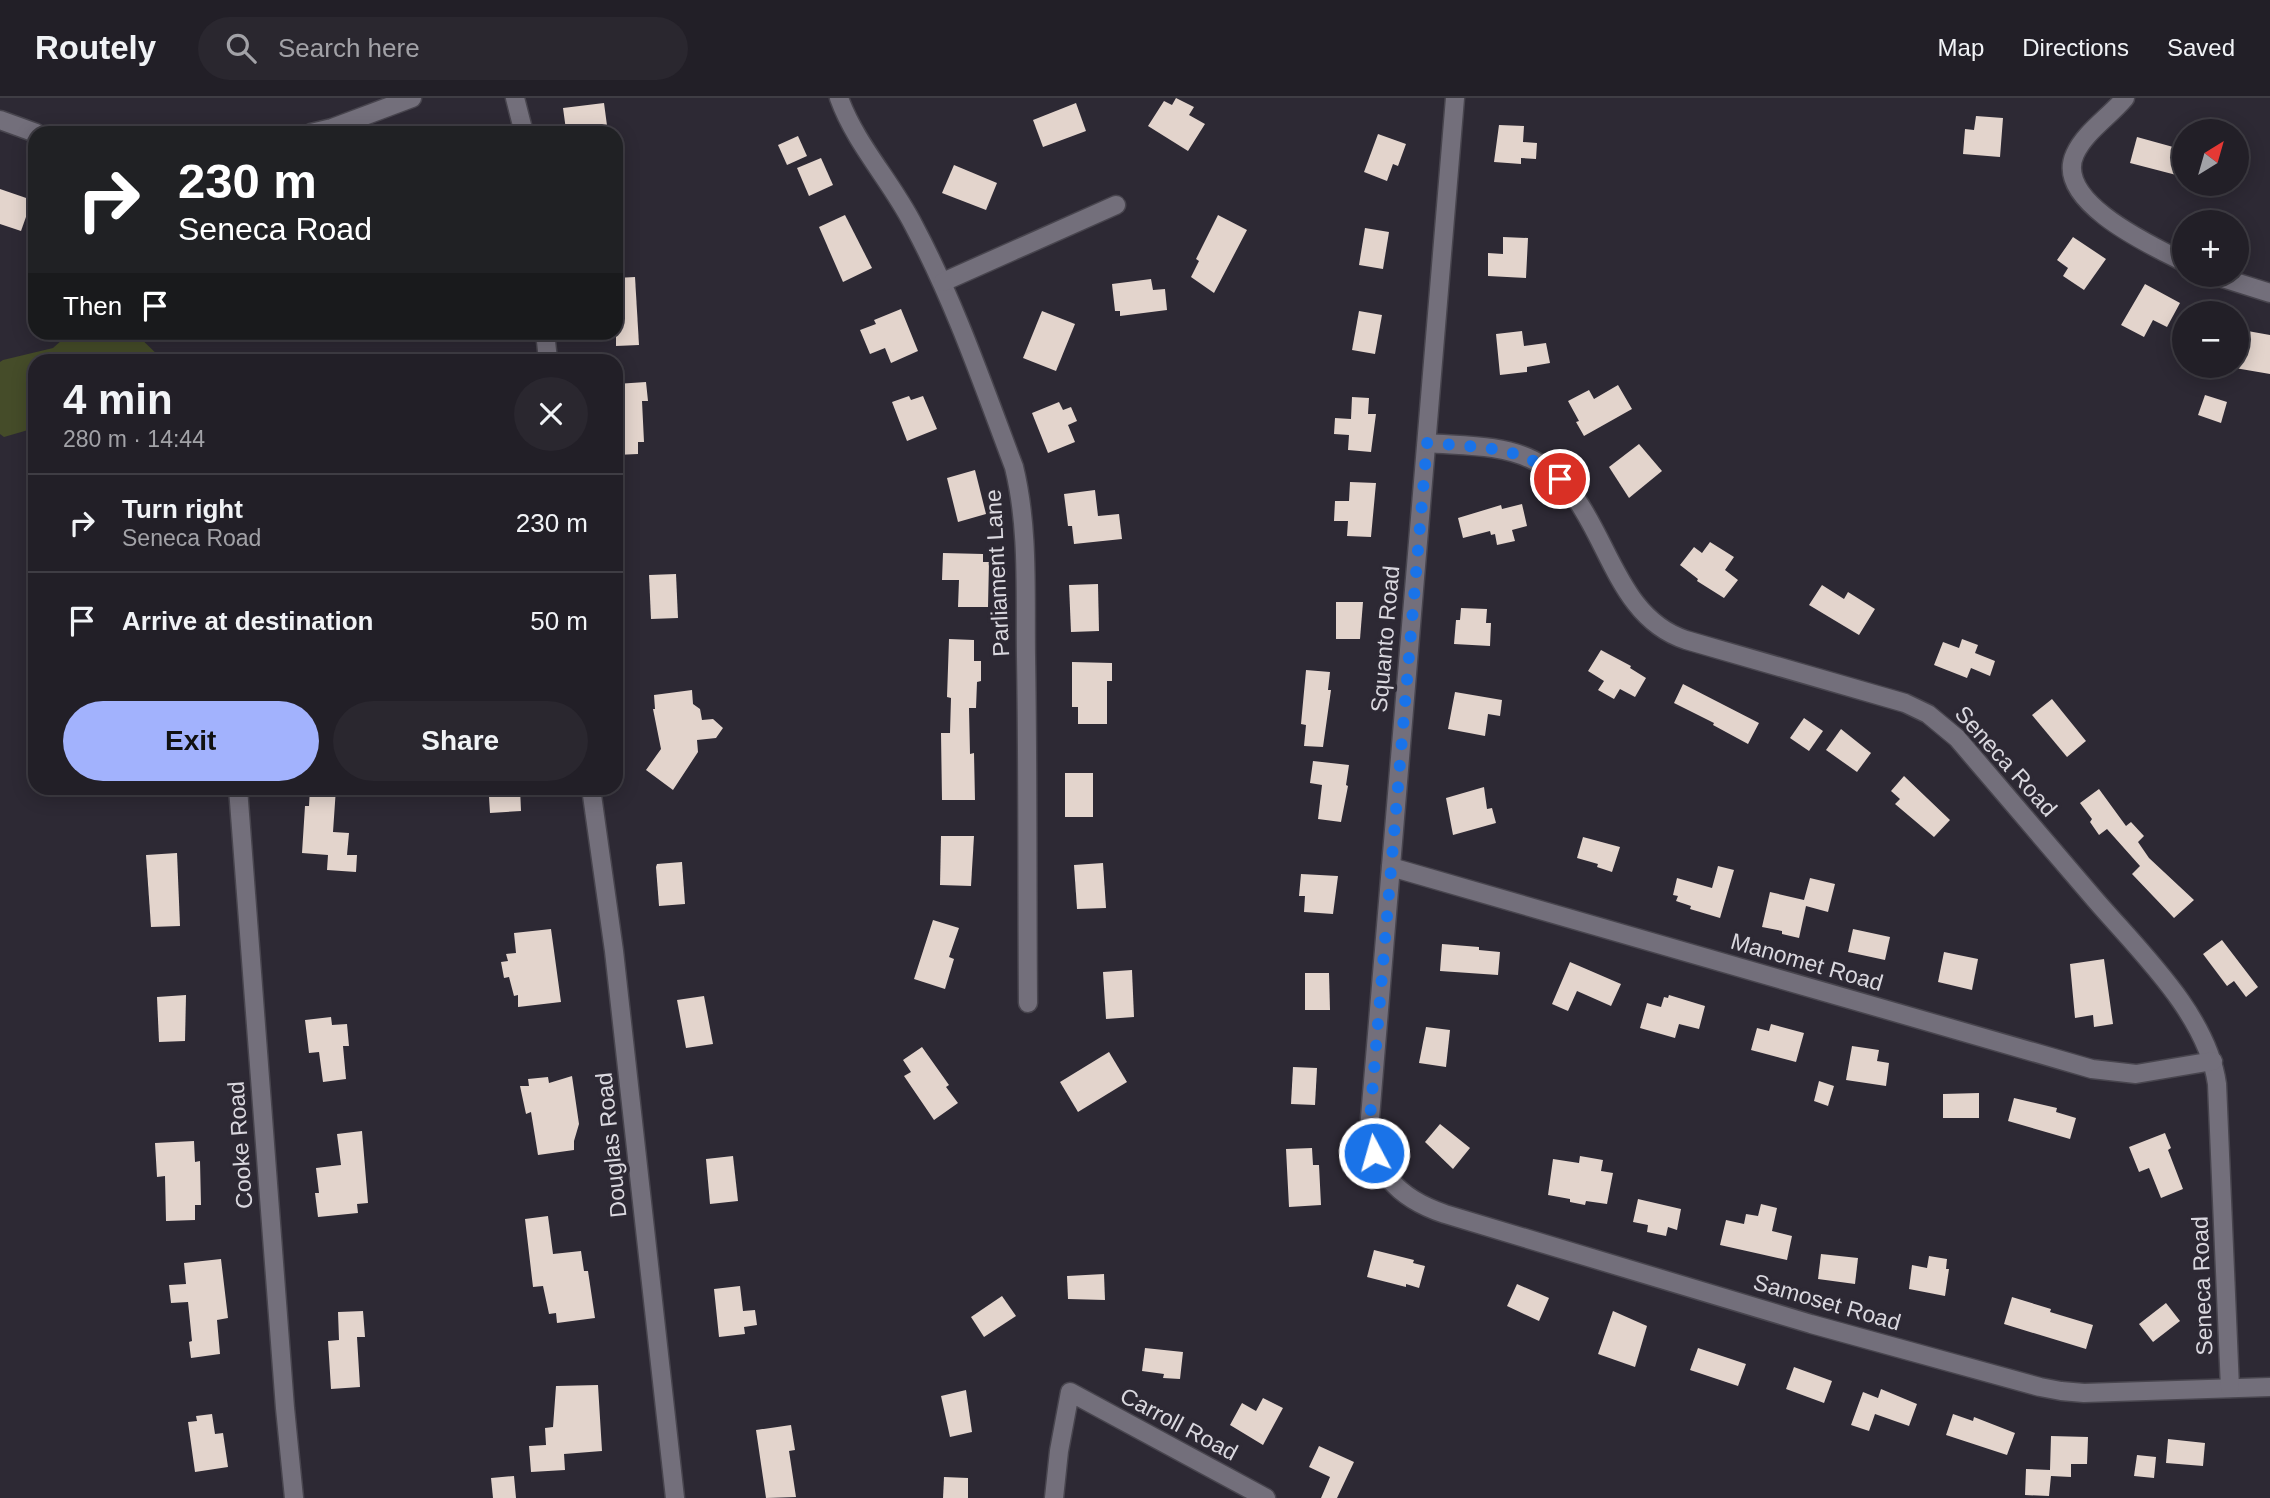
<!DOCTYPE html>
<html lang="en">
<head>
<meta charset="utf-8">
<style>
	body { margin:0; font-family:Arial,sans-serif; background:#2a272f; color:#f1f3f6; height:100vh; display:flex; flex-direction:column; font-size:26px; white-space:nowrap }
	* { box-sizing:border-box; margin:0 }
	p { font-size:23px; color:#a2a2a7 }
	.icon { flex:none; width:38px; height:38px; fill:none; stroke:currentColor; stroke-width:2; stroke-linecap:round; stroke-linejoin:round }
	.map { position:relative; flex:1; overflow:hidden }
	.side { position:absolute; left:28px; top:256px; width:595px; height:441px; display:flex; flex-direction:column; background:#221f27; border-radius:21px; box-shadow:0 4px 18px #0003,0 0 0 2px #3f3d44 }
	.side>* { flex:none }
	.banner { position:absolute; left:28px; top:28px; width:595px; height:214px; border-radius:21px; box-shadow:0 4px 18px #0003,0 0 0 2px #3f3d44; background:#202124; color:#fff; overflow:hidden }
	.needle { width:46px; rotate:37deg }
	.buttons { position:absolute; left:2172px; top:21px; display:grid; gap:14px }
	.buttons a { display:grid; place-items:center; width:77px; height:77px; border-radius:50%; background:#221f27; box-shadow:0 4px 18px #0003,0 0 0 2px #3f3d44; font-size:35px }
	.pin { position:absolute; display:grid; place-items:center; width:60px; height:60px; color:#fff; margin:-30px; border:4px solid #fff; border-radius:50%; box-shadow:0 2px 7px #0007 }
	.me { position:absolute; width:77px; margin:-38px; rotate:354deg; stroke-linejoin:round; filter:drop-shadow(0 0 5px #0008) }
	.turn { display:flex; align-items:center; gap:24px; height:147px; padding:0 35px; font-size:32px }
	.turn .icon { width:91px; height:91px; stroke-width:2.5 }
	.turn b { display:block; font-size:49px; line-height:60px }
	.then { display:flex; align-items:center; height:66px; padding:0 35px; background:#0003; gap:14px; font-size:26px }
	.round { display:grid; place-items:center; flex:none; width:74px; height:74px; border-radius:37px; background:#2a272f }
	.summary { display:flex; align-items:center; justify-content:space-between; height:119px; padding:0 35px }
	h1 { font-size:42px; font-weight:700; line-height:52px }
	.button { display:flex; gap:14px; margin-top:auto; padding:14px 35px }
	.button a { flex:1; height:80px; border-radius:42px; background:#a2b2fd; color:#111; font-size:28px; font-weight:700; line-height:80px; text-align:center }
	.button a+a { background:#2a272f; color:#f1f3f6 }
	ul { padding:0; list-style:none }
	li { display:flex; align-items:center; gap:21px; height:98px; padding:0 35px; border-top:2px solid #3f3d44 }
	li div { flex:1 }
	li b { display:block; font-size:26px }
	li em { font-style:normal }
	header { display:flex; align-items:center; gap:42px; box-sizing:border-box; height:98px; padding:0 35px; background:#221f27; border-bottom:2px solid #3f3d44 }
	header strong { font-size:33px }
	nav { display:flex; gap:38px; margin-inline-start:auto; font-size:24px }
	.search { width:490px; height:63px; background:#2a272f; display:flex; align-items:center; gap:18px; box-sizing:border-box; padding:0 24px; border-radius:38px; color:#a2a2a7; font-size:26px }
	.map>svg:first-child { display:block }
	.green { fill:#454c29 }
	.building { fill:#e3d4cc }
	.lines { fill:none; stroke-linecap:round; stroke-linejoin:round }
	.minor-casing { stroke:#48454e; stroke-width:21 }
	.minor { stroke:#736f7b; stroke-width:18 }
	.route { stroke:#1a73e8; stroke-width:12; stroke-dasharray:0 21.6 }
	.labels { text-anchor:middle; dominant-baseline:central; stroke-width:7; stroke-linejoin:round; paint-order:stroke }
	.street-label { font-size:23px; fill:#dad8df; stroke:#2d2934 }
</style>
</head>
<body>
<header>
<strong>Routely</strong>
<div class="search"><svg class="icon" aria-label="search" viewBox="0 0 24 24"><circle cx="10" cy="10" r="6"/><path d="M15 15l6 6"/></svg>Search here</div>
<nav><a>Map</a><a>Directions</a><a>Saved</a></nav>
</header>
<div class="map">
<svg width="2270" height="1400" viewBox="0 0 2270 1400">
	<rect width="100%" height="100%" fill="#2d2934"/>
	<path class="green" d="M71,234L135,235L163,262H35V330L4,339L0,336V264L3,262L53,250Z"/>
	<g class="building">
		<path d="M1176,0L1194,9L1189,17L1205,26L1188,53L1148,28L1164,3L1172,7Z"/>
		<path d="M604,5L608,35H573L572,31L566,32L563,10Z"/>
		<path d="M1076,5L1086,33L1043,49L1033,22Z"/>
		<path d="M1976,18L2003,20L2000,59L1963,56L1965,31L1974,32Z"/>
		<path d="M1499,27L1524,28L1523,44L1537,45L1536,61L1521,60V66L1494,64Z"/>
		<path d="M1378,36L1406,46L1398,68L1393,66L1387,83L1364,74Z"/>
		<path d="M798,38L807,58L787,67L778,47Z"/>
		<path d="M2137,39L2184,52V79L2130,65Z"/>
		<path d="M821,60L833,87L809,98L797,70Z"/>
		<path d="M954,67L997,85L986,112L942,95Z"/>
		<path d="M0,91L32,102L21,133L0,126Z"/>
		<path d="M845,117L872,170L843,184L819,129Z"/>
		<path d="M1218,117L1247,132L1214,195L1191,179L1199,163L1196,161Z"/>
		<path d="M1365,130L1389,134L1383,171L1359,167Z"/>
		<path d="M1503,139L1528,140L1526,180L1488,178V155L1503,156Z"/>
		<path d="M2073,139L2106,161L2084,192L2063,178L2068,170L2057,162Z"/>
		<path d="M635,179L639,247L616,248V180Z"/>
		<path d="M1151,181L1153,192L1165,191L1167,212L1120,218V213H1115L1112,186Z"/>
		<path d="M2145,186L2180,205L2167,229L2153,222L2144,239L2121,227Z"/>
		<path d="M901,211L918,253L891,265L885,250L870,256L860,232L876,226L874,222Z"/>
		<path d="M1042,213L1075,226L1056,273L1023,260Z"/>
		<path d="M1359,213L1382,217L1375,256L1352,252Z"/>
		<path d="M2242,232L2270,237V276L2235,270Z"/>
		<path d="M1522,233L1524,248L1546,245L1550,265L1527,269V274L1500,277L1496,236Z"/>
		<path d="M646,284L648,303H642L644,344H638V356L616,357V286Z"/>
		<path d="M1618,287L1632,311L1584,338L1576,324L1579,323L1568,303L1589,292L1594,301Z"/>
		<path d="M2205,297L2227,304L2221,325L2198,317Z"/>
		<path d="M909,298L911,302L923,298L937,331L907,343L892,304Z"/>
		<path d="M1352,299L1369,300L1368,316H1376L1371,354L1348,352L1349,337L1334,336L1335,320L1351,321Z"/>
		<path d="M1059,304L1063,312L1071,309L1077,323L1068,327L1075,344L1048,355L1032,315Z"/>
		<path d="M1639,346L1662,373L1629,400L1609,369Z"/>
		<path d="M975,372L986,416L958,424L947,380Z"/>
		<path d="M1350,384L1376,385L1371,439L1347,438L1348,423H1334L1335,403H1349Z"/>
		<path d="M1095,392L1098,418L1119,416L1122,441L1074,446L1072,428H1068L1064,396Z"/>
		<path d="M1522,406L1527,428L1512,432L1515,443L1497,447L1495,436L1491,437L1490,433L1463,440L1458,420L1501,407L1502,411Z"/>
		<path d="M1710,444L1734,459L1725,472L1738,482L1724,500L1697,483L1698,481L1680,467L1694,449L1702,455Z"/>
		<path d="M943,455L983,456V464H989L988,509H958L959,482H942Z"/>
		<path d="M676,476L678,520L651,521L649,477Z"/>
		<path d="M1098,486L1099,533L1071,534L1069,487Z"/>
		<path d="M1822,487L1844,501L1848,494L1875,511L1859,537L1809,507Z"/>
		<path d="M1336,504H1363L1360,541H1336Z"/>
		<path d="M1461,510L1487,511L1486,525H1491L1490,548L1454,546L1456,522H1460Z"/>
		<path d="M949,541L974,542V563H981V583L977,584L976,610H969L970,656L974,655L975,702H942L941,635H950L951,600L947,599Z"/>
		<path d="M1962,541L1978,547L1975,555L1995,563L1990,578L1971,570L1967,580L1934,567L1943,544L1959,550Z"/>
		<path d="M1601,552L1631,568L1630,570L1646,580L1635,599L1620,591L1614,601L1598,592L1604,583L1588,573Z"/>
		<path d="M1072,564L1112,565V583H1107V626H1078V609H1072Z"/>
		<path d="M1306,572L1330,574L1328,592H1331L1323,649L1304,648L1306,627L1301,626Z"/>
		<path d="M1683,586L1759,625L1748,646L1713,627L1714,625L1674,605Z"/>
		<path d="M692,592L693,606L700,611L702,622L713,621L723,630L716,640L697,642L698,654L673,692L646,672L661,651L653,611H655L654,597Z"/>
		<path d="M1455,594L1502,602L1500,618L1488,616L1485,638L1448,631Z"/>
		<path d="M2052,601L2086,643L2067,659L2032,617Z"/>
		<path d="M1804,620L1823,633L1809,653L1790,640Z"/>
		<path d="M1841,631L1871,655L1857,674L1826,652Z"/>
		<path d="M1313,663L1349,667L1346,687L1348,688L1341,724L1318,721L1322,687L1310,685Z"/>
		<rect x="1065" y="675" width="28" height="44"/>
		<path d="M1904,678L1950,722L1934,739L1895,706L1900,701L1891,693Z"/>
		<path d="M1484,689L1487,711L1492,710L1496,725L1453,737L1446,700Z"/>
		<path d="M310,690H336L333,734L349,735L347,757H357L356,774L327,772L328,757L302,755L305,708H309Z"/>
		<path d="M492,690H520L521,713L490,715L489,699H493Z"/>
		<path d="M2099,691L2126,728L2131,724L2144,738L2138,744L2149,760L2194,802L2174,820L2132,776L2140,768L2107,731L2099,737L2090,724L2092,721L2080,705Z"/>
		<path d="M941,738H974L971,788L940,787Z"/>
		<path d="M1583,739L1620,749L1612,774L1597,769L1598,766L1577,760Z"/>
		<path d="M177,755L180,828L151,829L146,757Z"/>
		<path d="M682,764L685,806L659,808L656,769L657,766Z"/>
		<path d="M1103,765L1106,810L1077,811L1074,767Z"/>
		<path d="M1718,768L1734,772L1720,820L1690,811L1691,808L1676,803L1678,798L1673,797L1677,780L1712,790Z"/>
		<path d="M1301,776L1338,778L1333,816L1304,814L1305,798H1299Z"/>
		<path d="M1810,780L1835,786L1828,814L1806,808L1799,840L1782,836V833L1762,829L1770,794L1804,802Z"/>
		<path d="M933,822L959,830L949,859L954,861L945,891L914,881Z"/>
		<path d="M551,831L561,904L518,909V897L514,898L509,879L504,880L501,864L508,863L506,856L516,855L514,835Z"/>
		<path d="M1853,831L1890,839L1885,862L1848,854Z"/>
		<path d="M2222,842L2258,889L2246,899L2234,883L2227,888L2203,856Z"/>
		<path d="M1442,846L1479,849V852L1500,854L1498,877L1440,873Z"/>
		<path d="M1944,854L1978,861L1972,892L1938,884Z"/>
		<path d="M2104,861L2113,926L2094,929L2093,917L2075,920L2070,866Z"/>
		<path d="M1570,864L1621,886L1611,908L1577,893L1568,913L1552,906Z"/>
		<path d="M1132,872L1134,919L1106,921L1103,874Z"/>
		<path d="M1305,875H1329L1330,912H1305Z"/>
		<path d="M186,897L185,943L159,944L157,899Z"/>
		<path d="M1669,897L1705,908L1699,931L1679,926L1675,940L1640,930L1647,905L1661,909L1664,899L1668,900Z"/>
		<path d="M704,898L713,946L686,950L677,902Z"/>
		<path d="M331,919L332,927L347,926L349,948H343L346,981L323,984L319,954L309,955L305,922Z"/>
		<path d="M1771,926L1804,935L1796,964L1751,952L1757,930L1769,933Z"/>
		<path d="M1426,929L1450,932L1446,969L1419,965Z"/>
		<path d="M1852,948L1879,952L1877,963L1889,965L1886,988L1846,982Z"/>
		<path d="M922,949L949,987L946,989L958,1005L934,1022L904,978L911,974L903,962Z"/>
		<path d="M1109,954L1127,984L1078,1014L1060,984Z"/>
		<path d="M1293,969L1317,970L1315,1007L1291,1006Z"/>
		<path d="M572,978L579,1026L574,1043V1052L538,1057L531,1014L526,1016L520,988H529L528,981L548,979L549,985Z"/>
		<path d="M1819,983L1834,988L1828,1008L1814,1003Z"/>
		<path d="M1979,995V1020H1943V996Z"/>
		<path d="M2014,1000L2057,1010L2056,1014L2076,1020L2070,1041L2008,1023Z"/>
		<path d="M1440,1026L1470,1050L1453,1071L1425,1044Z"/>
		<path d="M362,1033L368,1105L357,1106L358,1115L318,1119L315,1095H319L316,1070L341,1067L337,1036Z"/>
		<path d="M2165,1035L2171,1050L2168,1052L2183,1091L2161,1100L2149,1070L2139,1074L2129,1049Z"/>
		<path d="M194,1043L195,1064L200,1063L201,1107H195V1122L166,1123L165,1078L157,1079L155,1045Z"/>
		<path d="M1312,1050L1313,1067H1319L1321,1107L1289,1109L1286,1051Z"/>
		<path d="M733,1058L738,1103L710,1106L706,1061Z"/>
		<path d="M1580,1058L1603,1062L1601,1073L1613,1075L1607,1106L1586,1103L1585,1107L1570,1104V1101L1548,1097L1553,1061L1579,1065Z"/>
		<path d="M1638,1101L1681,1111L1677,1132L1668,1129L1666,1138L1647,1134L1648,1127L1633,1124Z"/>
		<path d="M1761,1106L1777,1110L1772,1133L1792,1138L1787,1162L1720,1147L1726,1122L1744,1126L1746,1116L1758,1118Z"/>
		<path d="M548,1118L553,1156L581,1153L584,1173H588L595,1220L557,1225L556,1215L549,1216L543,1188L533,1189L525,1121Z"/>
		<path d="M1374,1152L1414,1162L1413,1165L1425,1168L1419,1190L1406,1186V1189L1367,1179Z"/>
		<path d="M1821,1156L1858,1160L1855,1186L1818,1181Z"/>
		<path d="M1929,1158L1947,1161L1946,1171H1949L1945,1198L1909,1191L1912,1167L1927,1170Z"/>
		<path d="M221,1161L228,1220L217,1222L220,1256L191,1260L189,1244L192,1243L188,1204L171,1205L169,1187L186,1186L184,1165Z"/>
		<path d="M1104,1176L1105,1202L1068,1201L1067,1178Z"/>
		<path d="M1517,1186L1549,1200L1539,1223L1507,1208Z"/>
		<path d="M740,1188L743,1213L755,1212L757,1227L744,1229L745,1236L719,1239L714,1191Z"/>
		<path d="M1002,1198L1016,1218L984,1239L971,1219Z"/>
		<path d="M2012,1199L2051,1211L2050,1214L2093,1227L2086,1251L2004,1226Z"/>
		<path d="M2166,1205L2180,1223L2153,1244L2139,1226Z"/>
		<path d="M363,1213L365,1239H357L360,1289L331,1291L328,1243L339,1242L338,1214Z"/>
		<path d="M1613,1213L1647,1228L1635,1269L1598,1256Z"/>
		<path d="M1145,1250L1183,1254L1180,1281L1163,1280L1164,1276L1142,1273Z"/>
		<path d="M1698,1250L1746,1266L1738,1288L1690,1272Z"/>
		<path d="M1794,1269L1832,1283L1824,1305L1786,1291Z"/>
		<path d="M598,1287L602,1353L564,1356L565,1372L531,1374L529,1348L546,1347L545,1330L553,1329L556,1288Z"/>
		<path d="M1881,1291L1917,1306L1909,1328L1875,1316L1869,1333L1851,1327L1863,1294L1878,1300Z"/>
		<path d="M966,1292L972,1334L950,1339L941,1298Z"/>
		<path d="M1263,1300L1283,1310L1263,1347L1230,1327L1242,1305L1256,1313Z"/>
		<path d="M212,1316L215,1336L223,1335L228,1369L195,1374L188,1324L197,1323L196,1318Z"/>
		<path d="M1953,1316L1973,1323L1974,1319L2015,1335L2007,1357L1946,1337Z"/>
		<path d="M791,1327L795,1352L789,1353L796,1399L766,1400L756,1332Z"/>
		<path d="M2051,1338L2088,1339L2087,1366H2071V1379L2051,1378L2049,1398L2025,1397L2026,1371L2050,1372Z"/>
		<path d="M2168,1341L2205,1345L2203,1368L2166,1365Z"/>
		<path d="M1319,1348L1354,1364L1337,1400H1321L1330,1379L1309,1369Z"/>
		<path d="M2137,1357L2156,1359L2154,1380L2134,1378Z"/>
		<path d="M514,1378L516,1400H493L491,1380Z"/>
		<path d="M944,1379L968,1380V1400H943Z"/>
	</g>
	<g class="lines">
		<g class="minor-casing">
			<g id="minor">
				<path d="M515,0L524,35"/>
				<path d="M839,0C856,47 892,84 914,128C955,205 983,287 1014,369C1029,430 1025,496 1026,559C1028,674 1027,790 1028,905"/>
				<path d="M1455,0L1370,1020C1371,1072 1397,1100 1445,1116L1811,1226L2040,1289L2061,1293L2084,1295L2270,1289"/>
				<path d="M2125,0C2109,19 2085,34 2075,56C2053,103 2152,148 2184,164"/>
				<path d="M0,22L36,35"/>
				<path d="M311,35L332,30L412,0"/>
				<path d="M2213,177L2270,195"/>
				<path d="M943,184L1116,107"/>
				<path d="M545,234L548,262"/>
				<path d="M1427,345C1462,348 1501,346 1533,362C1608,399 1603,515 1686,542L1905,605L1928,616L1957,640C2002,693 2047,745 2092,798C2137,851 2207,915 2217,986L2230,1290"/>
				<path d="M238,690L285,1310L294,1400"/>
				<path d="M591,690L614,853L675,1400"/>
				<path d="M1391,769L2092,971L2136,976L2213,963"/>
				<path d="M1054,1400L1059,1353L1070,1294L1266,1400"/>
			</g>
		</g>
		<use href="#minor" class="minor"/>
	</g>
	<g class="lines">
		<path class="route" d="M1374,1055L1370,1020L1427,345C1475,349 1523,347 1560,381"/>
	</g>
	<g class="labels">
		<g class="street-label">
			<text transform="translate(997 475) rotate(-93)">Parliament Lane</text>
			<text transform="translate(1385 541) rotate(-85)">Squanto Road</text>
			<text transform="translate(2006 663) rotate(48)">Seneca Road</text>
			<text transform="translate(1807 864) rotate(16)">Manomet Road</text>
			<text transform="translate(240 1047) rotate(-94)">Cooke Road</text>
			<text transform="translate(611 1047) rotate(-96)">Douglas Road</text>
			<text transform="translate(2202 1188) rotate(-92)">Seneca Road</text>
			<text transform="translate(1827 1204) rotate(16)">Samoset Road</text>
			<text transform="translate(1179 1326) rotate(28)">Carroll Road</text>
		</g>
	</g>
</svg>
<div class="buttons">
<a><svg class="needle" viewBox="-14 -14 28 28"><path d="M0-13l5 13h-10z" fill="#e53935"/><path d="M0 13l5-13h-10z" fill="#a2a2a7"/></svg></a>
<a>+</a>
<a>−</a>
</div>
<div class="pin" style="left:1560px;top:381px;background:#d93025"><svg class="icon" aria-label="arrive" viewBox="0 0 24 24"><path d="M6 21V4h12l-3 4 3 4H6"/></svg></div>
<svg class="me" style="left:1374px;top:1055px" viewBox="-20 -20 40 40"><circle r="17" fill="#1a73e8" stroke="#fff" stroke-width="3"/><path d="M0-11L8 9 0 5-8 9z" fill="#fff"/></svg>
<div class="banner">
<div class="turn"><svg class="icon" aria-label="right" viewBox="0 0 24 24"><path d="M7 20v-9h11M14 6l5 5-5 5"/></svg><div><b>230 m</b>Seneca Road</div></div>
<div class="then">Then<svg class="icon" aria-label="arrive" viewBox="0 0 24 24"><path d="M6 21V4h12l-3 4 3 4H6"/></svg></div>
</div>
<section class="side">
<div class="summary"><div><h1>4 min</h1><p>280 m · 14:44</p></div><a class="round"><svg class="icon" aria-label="close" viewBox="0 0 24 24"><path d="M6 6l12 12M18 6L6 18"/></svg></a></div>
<ul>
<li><svg class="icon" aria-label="right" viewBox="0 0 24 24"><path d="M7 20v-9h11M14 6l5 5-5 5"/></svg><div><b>Turn right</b><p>Seneca Road</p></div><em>230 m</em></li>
<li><svg class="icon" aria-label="arrive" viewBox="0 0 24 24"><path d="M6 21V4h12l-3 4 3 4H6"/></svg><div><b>Arrive at destination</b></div><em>50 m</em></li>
</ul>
<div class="button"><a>Exit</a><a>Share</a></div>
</section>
</div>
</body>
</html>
